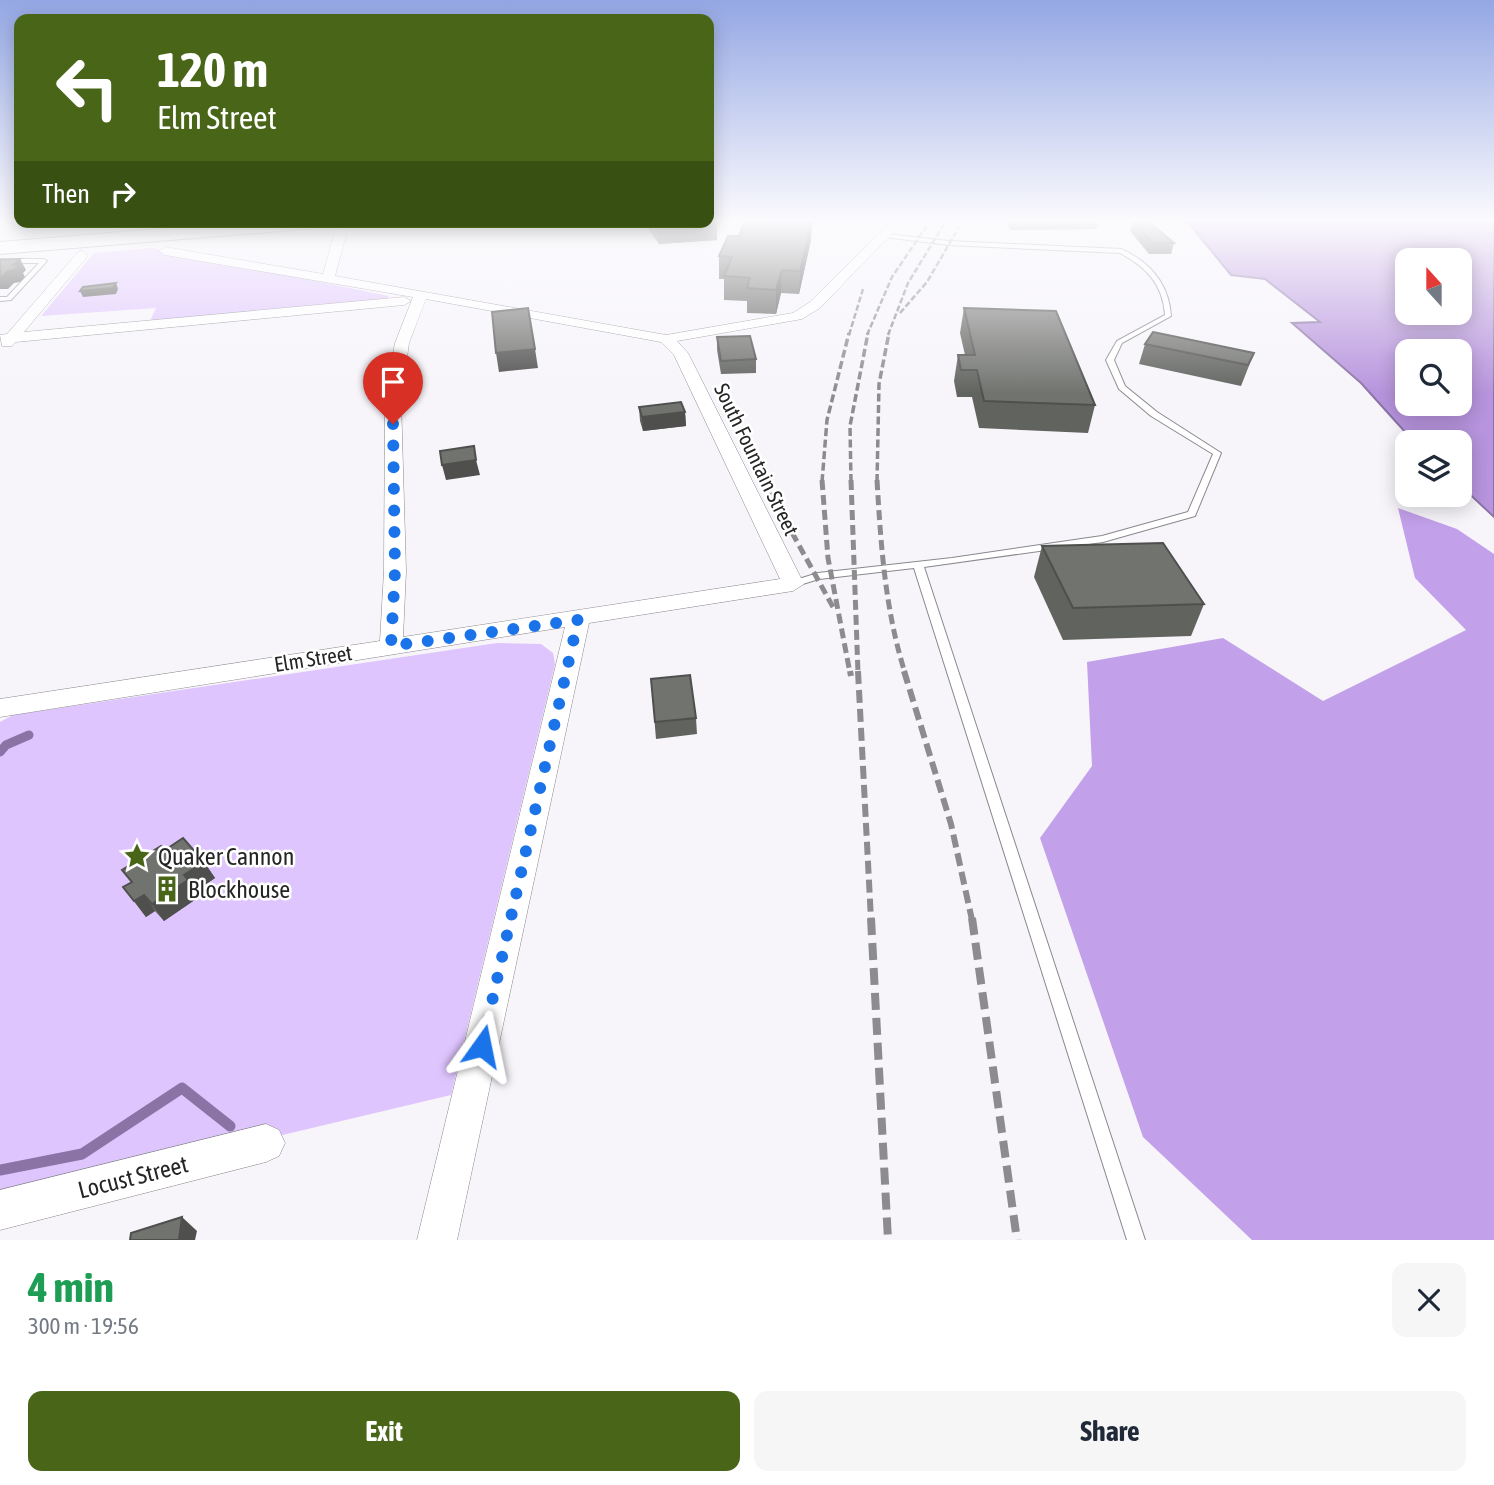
<!DOCTYPE html>
<html lang="en">
<head>
<meta charset="utf-8">
<style>
	body { margin:0; font-family:"Asap Condensed",sans-serif; background:#f6f6f7; color:#1f2937; height:100vh; display:flex; flex-direction:column; font-size:26px; white-space:nowrap }
	* { box-sizing:border-box; margin:0 }
	p { font-size:23px; color:#747a83 }
	.icon { flex:none; width:38px; height:38px; fill:none; stroke:currentColor; stroke-width:2; stroke-linecap:round; stroke-linejoin:round }
	.map { position:relative; height:1240px; overflow:hidden }
	.details { display:flex; flex-direction:column; background:#fff; flex:1 }
	.details>* { flex:none }
	.top-card { position:absolute; left:14px; top:14px; width:700px; height:214px; border-radius:14px; box-shadow:0 4px 18px #0003; background:#486518; color:#fff; overflow:hidden }
	.needle { width:46px; rotate:339deg }
	.tools { position:absolute; left:1395px; top:248px; display:grid; gap:14px }
	.tools a { display:grid; place-items:center; width:77px; height:77px; border-radius:14px; background:#fff; box-shadow:0 4px 18px #0003; font-size:35px }
	.pin { position:absolute; display:grid; place-items:center; width:60px; height:60px; color:#fff; margin:-72px -30px; border-radius:50% 50% 50% 0; rotate:-45deg; box-shadow:0 0 7px #0007 }
	.pin .icon { rotate:45deg }
	.me { position:absolute; width:77px; margin:-38px; rotate:12deg; stroke-linejoin:round; filter:drop-shadow(0 0 5px #0008) }
	.turn { display:flex; align-items:center; gap:24px; height:147px; padding:0 28px; font-size:32px }
	.turn .icon { width:91px; height:91px; stroke-width:2.5 }
	.turn b { display:block; font-size:49px; line-height:60px }
	.then { display:flex; align-items:center; height:66px; padding:0 28px; background:#0003; gap:14px; font-size:26px }
	.round { display:grid; place-items:center; flex:none; width:74px; height:74px; border-radius:14px; background:#f6f6f7 }
	.summary { display:flex; align-items:center; justify-content:space-between; height:119px; padding:0 28px }
	h1 { font-size:42px; font-weight:700; line-height:52px; color:#1e9e55 }
	.action { display:flex; gap:14px; margin-top:auto; padding:14px 28px }
	.action a { flex:1; height:80px; border-radius:14px; background:#486518; color:#fff; font-size:28px; font-weight:700; line-height:80px; text-align:center }
	.action a+a { background:#f6f6f7; color:#1f2937 }
	.map>svg:first-child { display:block }
	.green { fill:#dfc5fe }
	.forest { fill:#c2a0ea }
	.water { fill:#b794dd; stroke:#8b73a6; stroke-width:2; fill-rule:evenodd }
	.lines { fill:none; stroke-linecap:round; stroke-linejoin:round }
	.stream-far1 { stroke:#8b73a6; stroke-width:9 }
	.stream { stroke:#8b73a6; stroke-width:11 }
	.lane-casing { stroke:#8a888d; stroke-width:2 }
	.street-casing { stroke:#8a888d; stroke-width:1 }
	.highway-casing { stroke:#8a888d; stroke-width:2 }
	.lane { fill:#fff; fill-rule:evenodd }
	.street { fill:#fff; fill-rule:evenodd }
	.highway { fill:#fff; fill-rule:evenodd }
	.rail-far4 { stroke:#8c8b8e; stroke-width:2.5; stroke-dasharray:6 2.5; stroke-linecap:butt }
	.rail-far3 { stroke:#8c8b8e; stroke-width:3.5; stroke-dasharray:8 3.5; stroke-linecap:butt }
	.rail-far2 { stroke:#8c8b8e; stroke-width:5; stroke-dasharray:10 5; stroke-linecap:butt }
	.rail-far1 { stroke:#8c8b8e; stroke-width:6; stroke-dasharray:13 6; stroke-linecap:butt }
	.rail { stroke:#8c8b8e; stroke-width:8; stroke-dasharray:17 8; stroke-linecap:butt }
	.wall { fill:#61635f }
	.shaded-wall { fill:#4f504e }
	.building { fill:#71736f; stroke:#4f504e; stroke-width:2 }
	.route { stroke:#1a73e8; stroke-width:12; stroke-dasharray:0 21.6 }
	.labels { text-anchor:middle; dominant-baseline:central; stroke-width:5; stroke-linejoin:round; paint-order:stroke }
	.street-label { font-size:21px; fill:#252526; stroke:#fff }
	.near-poi-label { font-size:24px; fill:#252526; stroke:#fff; text-anchor:start }
	.near-street-label { font-size:24px; fill:#252526; stroke:#fff }
</style>
</head>
<body>
<div class="map">
<svg width="1494" height="1240" viewBox="0 0 1494 1240">
	<rect width="100%" height="100%" fill="#f7f5fa"/>
	<g class="green">
		<path d="M152,248L389,296L386,300L150,321L156,308L41,316L94,253Z"/>
		<path d="M497,643L541,644L553,653L555,664L451,1095L0,1202V722L13,715Z"/>
	</g>
	<path class="forest" d="M1398,508L1457,529L1494,554V1240H1252L1143,1137L1040,838L1092,766L1087,662L1223,638L1323,701L1466,630L1415,578Z"/>
	<path class="water" d="M1187,221H1494V517L1460,485V443H1415L1361,383L1292,323L1320,322L1265,279L1231,275ZM1407,261H1460V313H1407ZM1407,352H1460V404H1407Z"/>
	<g class="lines">
		<path class="stream-far1" d="M0,752L6,745L29,735"/>
		<path class="stream" d="M0,1170L82,1154L182,1088L230,1126"/>
		<g class="lane-casing">
			<g id="lane">
				<path d="M0,221H19L20,222L0,224Z"/>
				<path d="M886,234L949,241L1121,249C1150,262 1169,284 1171,316L1122,343L1114,360L1125,386L1157,412L1221,453L1195,516L1103,542L924,567L1145,1240H1127L914,568L819,579L793,587L788,584L789,582L818,573L952,558L1102,536L1188,512L1213,454L1151,416L1119,389L1106,360L1117,341L1165,315C1163,284 1146,267 1120,253L949,245L884,237Z"/>
				<path d="M0,259H44L47,261L11,300L0,301V297H7L39,263H0Z"/>
			</g>
		</g>
		<g class="street-casing">
			<g id="street">
				<path d="M892,221H904L820,308L802,319L677,341L688,353L804,584L793,591L589,623L457,1240H417L565,627L0,717V699L380,641L384,571L385,400L395,343L413,297L165,255L159,251L165,247L323,274L335,231L341,228L347,231L335,276L666,335L793,313L810,302ZM426,299L661,342L674,355L780,579L403,637L406,571L401,400L409,343Z"/>
				<path d="M82,251L88,255L86,258L24,332L404,297L411,301L404,305L16,342L12,346H2L0,335L7,334L78,252Z"/>
				<path d="M266,1124L279,1130L285,1143L279,1156L266,1162L0,1230V1190Z"/>
			</g>
		</g>
		<g class="highway-casing">
			<path id="highway" d="M244,222H326L317,228L0,254V242Z"/>
		</g>
		<use href="#lane" class="lane"/>
		<use href="#street" class="street"/>
		<use href="#highway" class="highway"/>
		<g class="rail-far4">
			<path d="M900,313L927,282L959,227"/>
			<path d="M849,335L863,289"/>
			<path d="M867,335L892,277L930,221"/>
			<path d="M888,335L908,283L946,221"/>
		</g>
		<g class="rail-far3">
			<path d="M742,442L764,482"/>
			<path d="M822,482L827,420L849,333"/>
			<path d="M851,482L850,426L868,333"/>
			<path d="M877,482L879,384L889,333"/>
		</g>
		<g class="rail-far2">
			<path d="M763,480L833,607"/>
			<path d="M822,480L828,558L850,673"/>
			<path d="M851,480L858,673"/>
			<path d="M877,480C881,547 885,609 905,673"/>
		</g>
		<g class="rail-far1">
			<path d="M850,671L851,676"/>
			<path d="M858,671L871,920"/>
			<path d="M904,671L951,824L972,920"/>
		</g>
		<g class="rail">
			<path d="M871,918L888,1240"/>
			<path d="M972,918L1017,1240"/>
		</g>
	</g>
	<g class="wall">
		<path d="M1004,221H1099L1097,229L1011,230Z"/>
		<path d="M1133,221H1148L1174,243L1171,254H1149L1130,231Z"/>
		<path d="M649,222H709L717,240L659,244L649,230Z"/>
		<path d="M811,240L799,294L781,293L776,314L747,313V301L724,300V279H719V256Z"/>
		<path d="M964,308L1095,405L1088,433L979,428L972,397H957L954,381L958,355H965L960,333Z"/>
		<path d="M717,337L756,359V373L721,374L717,350Z"/>
		<path d="M1145,344L1254,353L1241,386L1139,364Z"/>
		<path d="M639,407L685,412L686,426L643,431L640,421Z"/>
		<path d="M1042,546L1204,604L1191,636L1063,640L1034,577Z"/>
		<path d="M651,679L696,718L697,734L656,739Z"/>
		<path d="M165,850L204,862L215,878L196,891L199,897L164,921L155,911L146,917L123,887L131,882L122,870Z"/>
	</g>
	<g class="shaded-wall">
		<path d="M812,221L811,240L799,294L800,271Z"/>
		<path d="M717,224V240L659,244L658,228Z"/>
		<path d="M20,259L26,270L23,273L25,277L20,282L14,283L8,289H0V277Z"/>
		<path d="M782,270L781,293L776,314V290Z"/>
		<path d="M116,283L118,289L116,294L83,297L80,291Z"/>
		<path d="M535,349L538,368L499,372L496,353Z"/>
		<path d="M685,412L686,426L643,431L642,417Z"/>
		<path d="M476,460L480,475L446,480L442,465Z"/>
		<path d="M204,862L215,878L196,891L199,897L164,921L152,904L184,875Z"/>
		<path d="M144,895L155,911L146,917L134,901Z"/>
		<path d="M182,1217L197,1231L195,1240H179Z"/>
	</g>
	<g class="building">
		<path d="M709,221H714L717,224L658,228L654,222H709Z"/>
		<path d="M745,221H812L800,271L782,270L776,290L747,288L750,278L724,276L732,257L719,256L728,236H739Z"/>
		<path d="M1134,221H1148L1174,243H1152Z"/>
		<path d="M20,259L13,265H19L14,270L8,271L2,277H0V260Z"/>
		<path d="M116,283L113,288L80,291L83,287Z"/>
		<path d="M528,308L535,349L496,353L492,312Z"/>
		<path d="M964,308L1056,311L1095,405L984,401L977,370H961L958,355H975Z"/>
		<path d="M1153,332L1254,353L1248,365L1145,344Z"/>
		<path d="M750,336L756,359L721,361L717,337Z"/>
		<path d="M681,402L685,412L642,417L639,407Z"/>
		<path d="M474,446L476,460L442,465L440,451Z"/>
		<path d="M1163,543L1204,604L1073,608L1042,546Z"/>
		<path d="M690,675L696,718L655,722L651,679Z"/>
		<path d="M183,838L204,862L184,875L188,880L152,904L144,895L134,901L123,887L132,882L122,870L161,846L165,850Z"/>
		<path d="M182,1217L179,1240H130L131,1233Z"/>
	</g>
	<linearGradient id="sky" x2="0" y2="1"><stop stop-color="#94a7e4"/><stop offset="0.56" stop-color="#fbfafd"/><stop offset="1" stop-color="#fbfafd" stop-opacity="0"/></linearGradient>
	<rect width="1494" height="394" fill="url(#sky)"/>
	<g class="lines">
		<path class="route" d="M393,424L395,571L391,646L578,620L482,1046"/>
	</g>
	<defs>
		<g id="sight-bare" transform="scale(2.1)"><path d="M0-6L1.8-2.2L6-1.7L2.9 1.2L3.7 5.4L0 3.3L-3.7 5.4L-2.9 1.2L-6-1.7L-1.8-2.2Z" fill="#486518" stroke="#fff" stroke-width="2.5" paint-order="stroke"/></g>
		<g id="building-bare" transform="scale(2.1)"><path d="M-4-6H4V6H1V3H-1V6H-4ZM-2.5-4.3h1.7v1.8h-1.7ZM.8-4.3h1.7v1.8H.8ZM-2.5-1h1.7V.8h-1.7ZM.8-1h1.7V.8H.8Z" fill="#486518" stroke="#fff" stroke-width="2.5" paint-order="stroke"/></g>
	</defs>
	<g fill-rule="evenodd">
		<use href="#sight-bare" x="137" y="856"/>
		<use href="#building-bare" x="167" y="889"/>
	</g>
	<g class="labels">
		<g class="street-label">
			<text transform="translate(757 459) rotate(64)">South Fountain Street</text>
			<text transform="translate(313 658) rotate(-9)">Elm Street</text>
		</g>
		<g class="near-poi-label">
			<text x="158" y="856">Quaker Cannon</text>
			<text x="188" y="889">Blockhouse</text>
		</g>
		<g class="near-street-label">
			<text transform="translate(133 1177) rotate(-14)">Locust Street</text>
		</g>
	</g>
</svg>
<div class="tools">
<a><svg class="needle" viewBox="-14 -14 28 28"><path d="M0-13l5 13h-10z" fill="#e53935"/><path d="M0 13l5-13h-10z" fill="#747a83"/></svg></a>
<a><svg class="icon" aria-label="search" viewBox="0 0 24 24"><circle cx="10" cy="10" r="6"/><path d="M15 15l6 6"/></svg></a>
<a><svg class="icon" aria-label="layers" viewBox="0 0 24 24"><path d="M12 4l9 5-9 5-9-5zM3 14l9 5 9-5"/></svg></a>
</div>
<div class="pin" style="left:393px;top:424px;background:#d93025"><svg class="icon" aria-label="arrive" viewBox="0 0 24 24"><path d="M6 21V4h12l-3 4 3 4H6"/></svg></div>
<svg class="me" style="left:482px;top:1046px" viewBox="-20 -20 40 40"><path d="M0-17L14 15 0 8-14 15z" fill="#1a73e8" stroke="#fff" stroke-width="4"/></svg>
<div class="top-card">
<div class="turn"><svg class="icon" aria-label="left" viewBox="0 0 24 24"><path d="M17 20v-9H6M10 6l-5 5 5 5"/></svg><div><b>120 m</b>Elm Street</div></div>
<div class="then">Then<svg class="icon" aria-label="right" viewBox="0 0 24 24"><path d="M7 20v-9h11M14 6l5 5-5 5"/></svg></div>
</div>
</div>
<section class="details">
<div class="summary"><div><h1>4 min</h1><p>300 m · 19:56</p></div><a class="round"><svg class="icon" aria-label="close" viewBox="0 0 24 24"><path d="M6 6l12 12M18 6L6 18"/></svg></a></div>
<div class="action"><a>Exit</a><a>Share</a></div>
</section>
</body>
</html>
